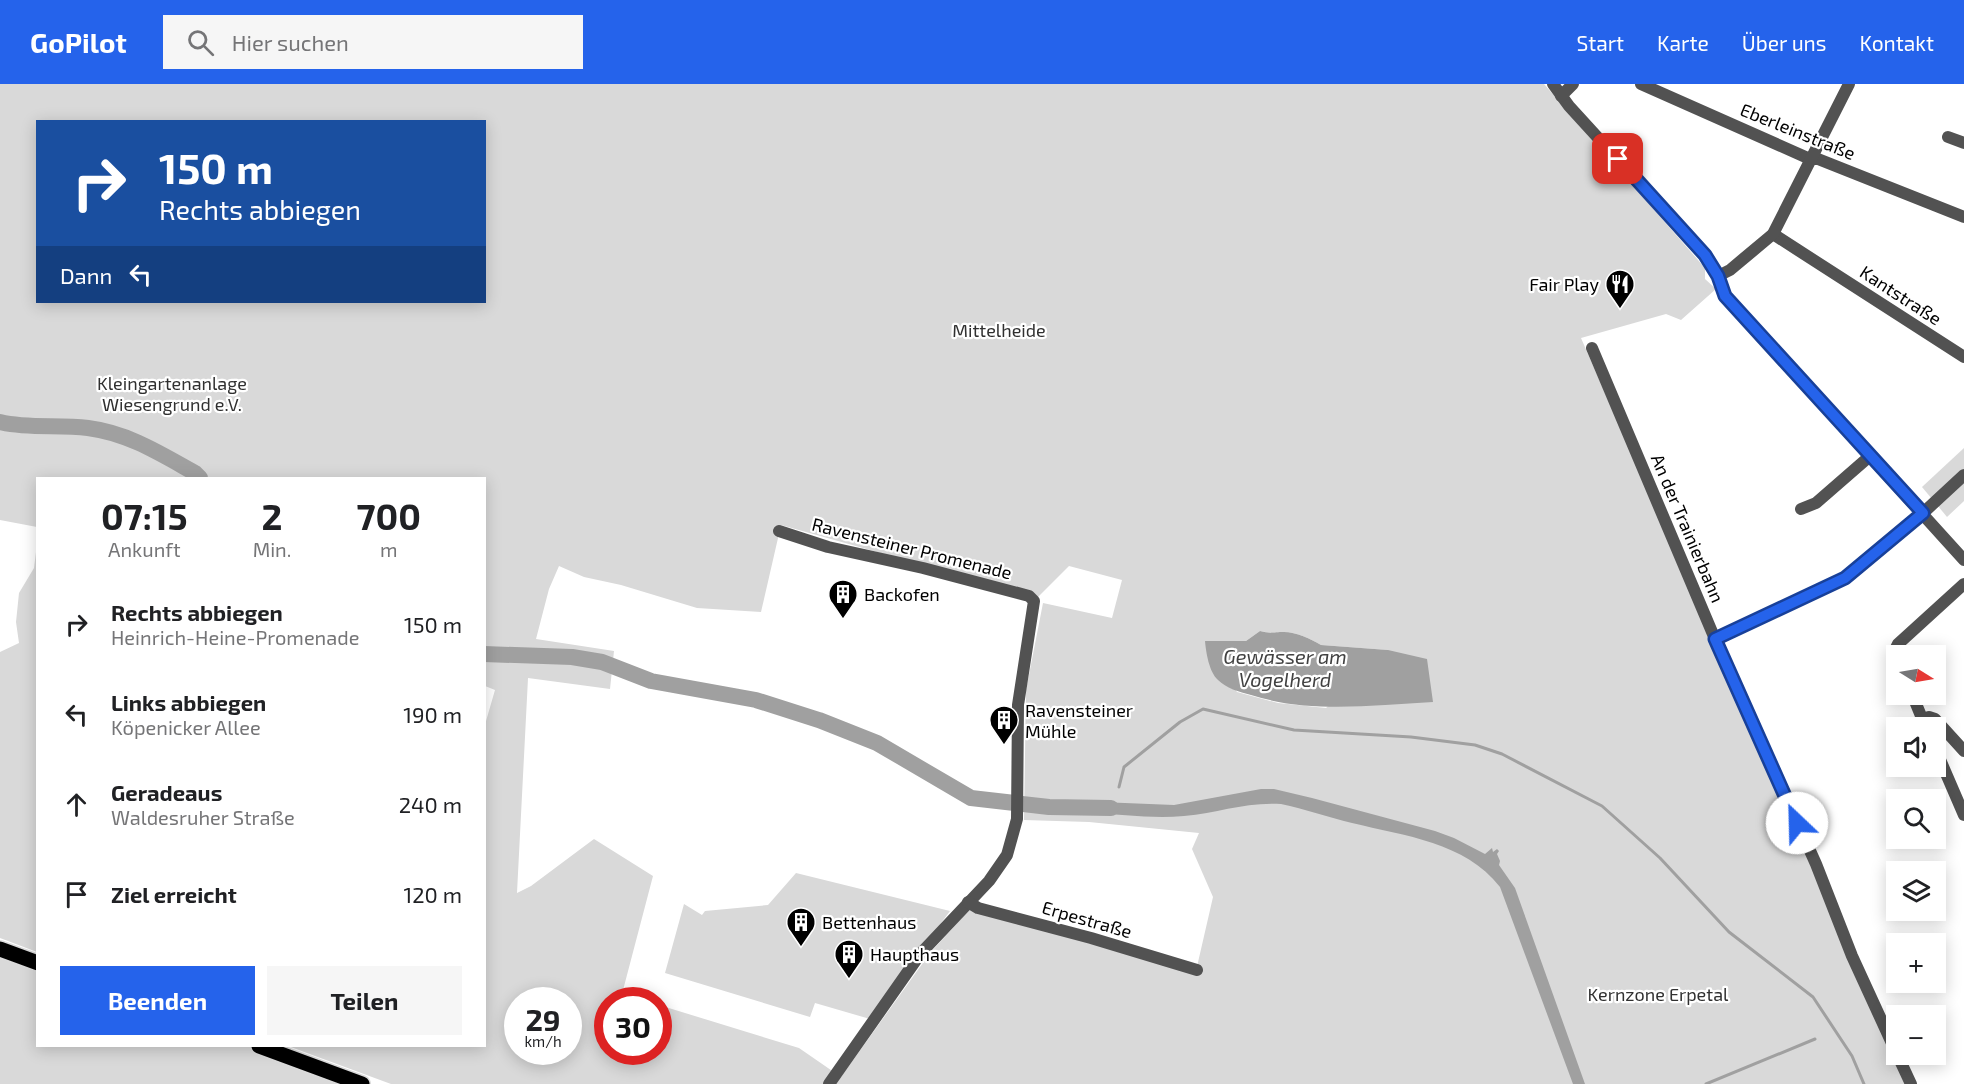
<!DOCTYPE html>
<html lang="de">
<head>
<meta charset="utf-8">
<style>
	body { margin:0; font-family:"Exo 2",sans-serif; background:#f6f6f6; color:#202124; height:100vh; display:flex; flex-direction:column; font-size:22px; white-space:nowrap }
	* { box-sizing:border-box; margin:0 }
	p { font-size:20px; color:#757577 }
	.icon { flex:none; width:33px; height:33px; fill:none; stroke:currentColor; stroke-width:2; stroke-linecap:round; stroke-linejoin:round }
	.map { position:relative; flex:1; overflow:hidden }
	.sheet { position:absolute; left:36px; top:393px; width:450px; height:570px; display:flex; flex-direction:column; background:#fff; border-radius:0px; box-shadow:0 3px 15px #0003 }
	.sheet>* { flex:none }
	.top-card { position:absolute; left:36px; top:36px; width:450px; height:183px; border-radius:0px; box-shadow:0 3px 15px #0003; background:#1a4fa0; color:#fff; overflow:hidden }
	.needle { width:39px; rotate:101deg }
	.buttons { position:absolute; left:1886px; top:561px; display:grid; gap:12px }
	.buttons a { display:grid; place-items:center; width:60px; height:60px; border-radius:0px; background:#fff; box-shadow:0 3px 15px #0003; font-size:30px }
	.speed { position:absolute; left:504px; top:903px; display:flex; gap:12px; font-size:30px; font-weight:700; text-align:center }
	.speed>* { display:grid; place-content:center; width:78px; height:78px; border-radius:50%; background:#fff; box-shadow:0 3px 15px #0003; line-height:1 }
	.speed small { font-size:15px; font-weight:400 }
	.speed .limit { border:9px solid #d22; background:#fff; color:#111 }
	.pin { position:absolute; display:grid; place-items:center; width:51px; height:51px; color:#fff; margin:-26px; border-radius:12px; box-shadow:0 3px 9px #0006 }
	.me { position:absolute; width:66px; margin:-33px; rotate:336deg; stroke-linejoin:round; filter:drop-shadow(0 0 4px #0008) }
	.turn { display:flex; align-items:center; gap:21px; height:126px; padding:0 24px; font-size:27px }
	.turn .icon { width:78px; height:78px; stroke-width:2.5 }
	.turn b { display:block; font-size:42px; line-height:51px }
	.then { display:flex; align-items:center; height:57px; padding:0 24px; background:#0003; gap:12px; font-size:22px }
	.eta { display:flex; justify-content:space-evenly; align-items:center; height:102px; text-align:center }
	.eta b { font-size:36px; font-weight:700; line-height:42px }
	.primary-button { display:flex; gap:12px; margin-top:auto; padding:12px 24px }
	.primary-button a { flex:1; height:69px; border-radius:0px; background:#2563eb; color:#fff; font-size:24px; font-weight:700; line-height:69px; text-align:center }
	.primary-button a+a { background:#f6f6f6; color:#202124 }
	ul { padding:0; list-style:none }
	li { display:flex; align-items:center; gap:18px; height:90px; padding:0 24px }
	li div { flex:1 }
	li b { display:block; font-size:22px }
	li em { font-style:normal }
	header { display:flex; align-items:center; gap:36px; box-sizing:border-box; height:84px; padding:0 30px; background:#2563eb; color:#fff }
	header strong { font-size:28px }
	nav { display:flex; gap:33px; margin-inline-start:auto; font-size:21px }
	.search { width:420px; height:54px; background:#f6f6f6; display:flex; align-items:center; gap:15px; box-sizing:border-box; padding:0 21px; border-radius:0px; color:#757577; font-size:22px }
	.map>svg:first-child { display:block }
	.green { fill:#d9d9d9; fill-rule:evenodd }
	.water { fill:#a0a0a0 }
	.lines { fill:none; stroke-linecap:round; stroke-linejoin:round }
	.stream { stroke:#a0a0a0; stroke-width:3 }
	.river { stroke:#a0a0a0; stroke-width:16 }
	.major-casing { stroke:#dbdbdb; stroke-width:18 }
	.minor { stroke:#525252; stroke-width:12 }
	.major { stroke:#000; stroke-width:15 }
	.route-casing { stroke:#184099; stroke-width:15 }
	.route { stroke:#2563eb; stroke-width:10 }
	.labels { text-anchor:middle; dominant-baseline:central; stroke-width:4.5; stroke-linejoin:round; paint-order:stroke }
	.street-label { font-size:18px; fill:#000; stroke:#fff }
	.poi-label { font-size:18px; fill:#000; stroke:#fff; text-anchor:start }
	.park-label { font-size:18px; fill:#303030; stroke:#fff }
	.water-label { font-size:20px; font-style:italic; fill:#414141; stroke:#fff }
</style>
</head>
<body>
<header>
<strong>GoPilot</strong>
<div class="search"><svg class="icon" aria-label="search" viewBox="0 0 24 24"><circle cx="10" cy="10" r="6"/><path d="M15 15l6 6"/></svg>Hier suchen</div>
<nav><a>Start</a><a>Karte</a><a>Über uns</a><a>Kontakt</a></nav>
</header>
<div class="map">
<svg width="1964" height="1000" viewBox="0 0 1964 1000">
	<rect width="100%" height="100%" fill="#fff"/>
	<g class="green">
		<path d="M0,0H1544L1705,184V195L1716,205L1681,236L1666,230L1581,254L1906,1000H391L288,962H484V644L495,606L485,602L484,394H38L37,443L0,436ZM38,38H484V218H38ZM781,441L1038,513L1069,482L1122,496L1112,534L1043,519L1026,606L1024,736L1089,738L1199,749L1192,765L1213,813L1196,887L973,822L930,869L841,993L799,964L659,921L658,968H608V916H643L622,910L653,792L594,755L531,802L517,809L528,594L610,605L614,567L536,555L549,505L559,482L584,493L621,501L697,524L761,528ZM1260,547C1272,550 1273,548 1284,548C1296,548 1311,555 1321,561L1388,566L1326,624L1278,619L1237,608L1205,557H1246ZM518,916H568V968H518Z"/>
		<path d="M1964,364V386L1932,415L1922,403Z"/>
		<path d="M1964,398V417L1947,433L1938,422Z"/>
		<path d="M37,460L38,868H37L0,854V568L19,559L16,538L19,509L34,484Z"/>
		<path d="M796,789L950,827L870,935L815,919L810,933L665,889L684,820L702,831L705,827L768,821Z"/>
		<path d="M0,869L37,883L38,962H249L353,1000H0Z"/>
	</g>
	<g class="water">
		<path d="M1260,547C1271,550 1273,548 1284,548C1296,548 1311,555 1321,561L1388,566L1427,575L1433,618C1372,621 1310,630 1251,611C1239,608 1226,604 1218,596C1209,588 1206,568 1205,557H1246Z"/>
		<path d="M1261,705H1274L1312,714L1435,747L1454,754L1485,770L1492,764L1493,768L1497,765L1499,767L1497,770L1500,777L1499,781L1515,804L1585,1000H1573L1500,803C1465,758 1405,752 1352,739C1328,733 1305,725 1281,720C1244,718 1219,729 1184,732C1152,735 1121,730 1090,729V721L1100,718L1174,721Z"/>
	</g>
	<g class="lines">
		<g class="stream">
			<path d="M1119,703L1124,683L1180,638L1203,625L1294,646L1411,653L1475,661L1502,670L1602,722L1660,774L1729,848L1813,913L1852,972L1864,1000"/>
			<path d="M1706,1000L1815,955"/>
		</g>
		<g class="river">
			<path d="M0,338C29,345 59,340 88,344C128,349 161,370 195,389L200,394"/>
			<path d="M484,570L572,573L602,578L651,597L756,616L819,636L877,659L971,714L1049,723L1111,724"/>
		</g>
		<g class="major-casing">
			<g id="major">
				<path d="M0,865L38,879"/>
				<path d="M259,962L362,1000"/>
			</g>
		</g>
		<g class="minor">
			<path d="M1553,0L1569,22L1705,171L1718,192L1725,212L1964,476"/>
			<path d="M1641,0L1810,75H1818L1964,133"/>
			<path d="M1561,12L1573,0"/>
			<path d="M1948,53L1964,59"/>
			<path d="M1773,150L1964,273"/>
			<path d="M1718,192L1730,186L1773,150L1849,0"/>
			<path d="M1592,264L1715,555L1816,780L1852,872L1896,968"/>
			<path d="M1801,425L1816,419L1870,372"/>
			<path d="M779,447L828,463L923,484L1029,512L1034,517L1018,621L1017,735L1007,771L989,797L921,869L829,1000"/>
			<path d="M1715,555L1845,494L1923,429L1964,391"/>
			<path d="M1896,575L1895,566L1898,560L1964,500"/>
			<path d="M1912,610L1926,644"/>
			<path d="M1923,635L1929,633L1935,635L1964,667"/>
			<path d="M1935,664L1964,731"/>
			<path d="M968,818L978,824L1091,854L1197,886"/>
			<path d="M1897,970L1911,1000"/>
		</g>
		<use href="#major" class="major"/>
	</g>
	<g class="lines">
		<g class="route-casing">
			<path id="route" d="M1618,75L1705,171L1718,192L1725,212L1923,429L1845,494L1715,555L1797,739"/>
		</g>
		<use href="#route" class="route"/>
	</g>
	<defs>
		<g id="restaurant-pin" transform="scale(1.5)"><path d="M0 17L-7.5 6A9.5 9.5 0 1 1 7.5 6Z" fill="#000" stroke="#fff"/><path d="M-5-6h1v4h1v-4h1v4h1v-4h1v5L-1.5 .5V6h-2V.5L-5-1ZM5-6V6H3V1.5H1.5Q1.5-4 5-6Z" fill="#fff"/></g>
		<g id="building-pin" transform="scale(1.5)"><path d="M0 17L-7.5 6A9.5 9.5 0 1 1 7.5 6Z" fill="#000" stroke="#fff"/><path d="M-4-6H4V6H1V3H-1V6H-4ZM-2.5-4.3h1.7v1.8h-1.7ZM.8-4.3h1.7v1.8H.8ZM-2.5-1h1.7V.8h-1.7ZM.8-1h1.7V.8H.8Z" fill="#fff"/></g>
	</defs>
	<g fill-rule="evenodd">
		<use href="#restaurant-pin" x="1620" y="200"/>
		<use href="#building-pin" x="843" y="510"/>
		<use href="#building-pin" x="1004" y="636"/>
		<use href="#building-pin" x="801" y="838"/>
		<use href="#building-pin" x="849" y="870"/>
	</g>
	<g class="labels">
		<g class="street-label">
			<text transform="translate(1798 47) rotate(22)">Eberleinstraße</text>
			<text transform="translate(1901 211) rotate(33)">Kantstraße</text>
			<text transform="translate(1688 444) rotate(67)">An der Trainierbahn</text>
			<text transform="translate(912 464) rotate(14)">Ravensteiner Promenade</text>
			<text transform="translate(1087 835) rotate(16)">Erpestraße</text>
		</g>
		<g class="poi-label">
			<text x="1599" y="200" text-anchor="end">Fair Play</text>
			<text x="864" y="510">Backofen</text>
			<text x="1025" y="626">Ravensteiner<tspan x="1025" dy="21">Mühle</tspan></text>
			<text x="822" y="838">Bettenhaus</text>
			<text x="870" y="870">Haupthaus</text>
		</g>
		<g class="park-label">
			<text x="999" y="246">Mittelheide</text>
			<text x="172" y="299">Kleingartenanlage<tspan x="172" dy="21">Wiesengrund e.V.</tspan></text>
			<text x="1658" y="910">Kernzone Erpetal</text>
		</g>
		<g class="water-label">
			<text x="1285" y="572">Gewässer am<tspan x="1285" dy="23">Vogelherd</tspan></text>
		</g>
	</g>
</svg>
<div class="buttons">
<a><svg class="needle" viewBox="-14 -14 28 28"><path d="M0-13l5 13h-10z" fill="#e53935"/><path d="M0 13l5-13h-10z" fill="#757577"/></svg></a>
<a><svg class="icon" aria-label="sound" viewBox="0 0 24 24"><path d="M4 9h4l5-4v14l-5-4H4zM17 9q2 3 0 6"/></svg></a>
<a><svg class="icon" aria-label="search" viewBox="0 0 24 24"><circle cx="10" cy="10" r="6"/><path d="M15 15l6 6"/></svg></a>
<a><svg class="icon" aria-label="layers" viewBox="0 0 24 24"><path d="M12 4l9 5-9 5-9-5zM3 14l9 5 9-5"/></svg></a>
<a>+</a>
<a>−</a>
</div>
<div class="speed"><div>29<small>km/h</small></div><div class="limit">30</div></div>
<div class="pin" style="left:1618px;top:75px;background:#d93025"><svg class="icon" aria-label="arrive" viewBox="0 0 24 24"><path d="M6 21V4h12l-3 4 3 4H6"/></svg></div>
<svg class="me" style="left:1797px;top:739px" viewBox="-20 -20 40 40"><circle r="19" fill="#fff"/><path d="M0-13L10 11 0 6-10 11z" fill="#2563eb"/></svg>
<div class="top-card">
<div class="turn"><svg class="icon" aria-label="right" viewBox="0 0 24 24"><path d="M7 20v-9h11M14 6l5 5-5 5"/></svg><div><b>150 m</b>Rechts abbiegen</div></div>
<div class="then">Dann<svg class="icon" aria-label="left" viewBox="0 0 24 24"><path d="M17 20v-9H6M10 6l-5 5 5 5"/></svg></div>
</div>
<section class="sheet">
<div class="eta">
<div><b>07:15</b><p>Ankunft</p></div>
<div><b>2</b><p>Min.</p></div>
<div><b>700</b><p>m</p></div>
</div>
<ul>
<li><svg class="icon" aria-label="right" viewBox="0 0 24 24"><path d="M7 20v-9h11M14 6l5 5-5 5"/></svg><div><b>Rechts abbiegen</b><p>Heinrich-Heine-Promenade</p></div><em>150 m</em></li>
<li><svg class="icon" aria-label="left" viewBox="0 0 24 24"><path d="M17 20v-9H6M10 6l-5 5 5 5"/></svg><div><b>Links abbiegen</b><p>Köpenicker Allee</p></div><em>190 m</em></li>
<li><svg class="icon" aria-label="ahead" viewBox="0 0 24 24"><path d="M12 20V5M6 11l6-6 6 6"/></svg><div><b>Geradeaus</b><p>Waldesruher Straße</p></div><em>240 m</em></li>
<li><svg class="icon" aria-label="arrive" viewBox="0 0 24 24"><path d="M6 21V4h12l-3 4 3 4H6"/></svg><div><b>Ziel erreicht</b></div><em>120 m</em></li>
</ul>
<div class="primary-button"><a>Beenden</a><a>Teilen</a></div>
</section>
</div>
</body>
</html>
